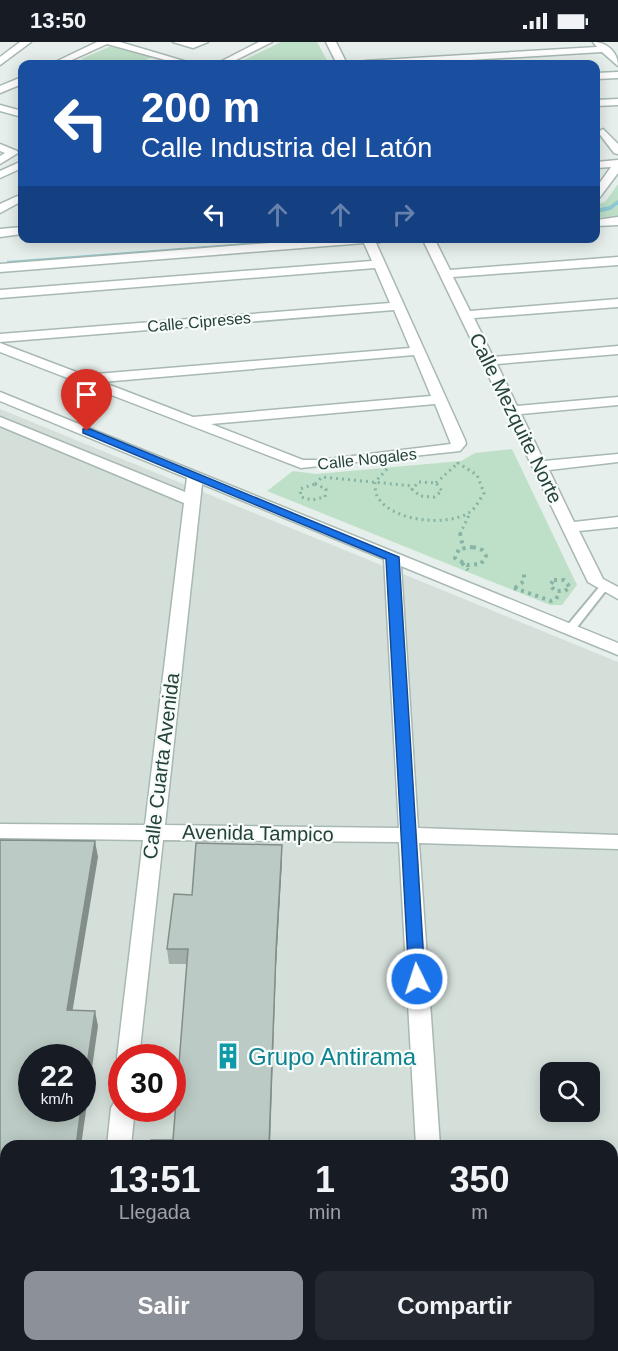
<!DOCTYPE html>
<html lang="es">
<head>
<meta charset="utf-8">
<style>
	body { margin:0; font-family:Helvetica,sans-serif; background:#242831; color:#f1f3f6; height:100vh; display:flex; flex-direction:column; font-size:22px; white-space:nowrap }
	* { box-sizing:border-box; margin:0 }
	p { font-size:20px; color:#9ea1a6 }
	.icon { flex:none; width:33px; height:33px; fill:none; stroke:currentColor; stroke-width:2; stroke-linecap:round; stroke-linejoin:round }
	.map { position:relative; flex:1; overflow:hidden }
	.drawer { position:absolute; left:0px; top:1098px; width:618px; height:212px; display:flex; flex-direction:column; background:#171b24; border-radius:18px 18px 0 0; box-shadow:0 3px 15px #0003 }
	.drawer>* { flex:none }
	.top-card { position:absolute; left:18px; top:18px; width:582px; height:183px; border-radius:12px; box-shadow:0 3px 15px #0003; background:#1a4fa0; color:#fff; overflow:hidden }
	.controls { position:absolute; left:540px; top:1020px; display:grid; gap:12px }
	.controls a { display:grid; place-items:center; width:60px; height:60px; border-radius:12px; background:#171b24; box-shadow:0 3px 15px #0003; font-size:30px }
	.speed { position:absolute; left:18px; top:1002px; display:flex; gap:12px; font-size:30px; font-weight:700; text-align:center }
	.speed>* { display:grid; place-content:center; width:78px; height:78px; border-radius:50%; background:#171b24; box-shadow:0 3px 15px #0003; line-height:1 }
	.speed small { font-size:15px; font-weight:400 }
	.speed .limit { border:9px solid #d22; background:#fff; color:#111 }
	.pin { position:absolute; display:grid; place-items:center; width:51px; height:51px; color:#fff; margin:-62px -26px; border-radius:50% 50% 50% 0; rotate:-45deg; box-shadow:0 0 6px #0007 }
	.pin .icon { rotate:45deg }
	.me { position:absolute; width:66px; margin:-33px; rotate:356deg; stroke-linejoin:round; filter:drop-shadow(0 0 4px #0008) }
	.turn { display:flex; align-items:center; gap:21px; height:126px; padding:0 24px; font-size:27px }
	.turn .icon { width:78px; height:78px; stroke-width:2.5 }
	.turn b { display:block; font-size:42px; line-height:51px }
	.lanes { display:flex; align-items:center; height:57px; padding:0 24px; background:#0003; justify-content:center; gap:30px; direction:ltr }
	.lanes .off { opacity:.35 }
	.eta { display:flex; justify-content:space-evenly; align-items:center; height:102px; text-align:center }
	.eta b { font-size:36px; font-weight:700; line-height:42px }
	.button { display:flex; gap:12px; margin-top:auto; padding:12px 24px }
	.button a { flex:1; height:69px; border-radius:12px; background:#8c9099; color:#fff; font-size:24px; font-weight:700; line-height:69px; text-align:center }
	.button a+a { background:#242831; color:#f1f3f6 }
	.status { display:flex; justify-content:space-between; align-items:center; height:42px; padding:0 30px; background:#171b24; direction:ltr }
	.status svg { height:16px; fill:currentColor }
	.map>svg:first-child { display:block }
	.built { fill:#d4dfda; fill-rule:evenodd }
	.green { fill:#bfe0c8 }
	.water { fill:#8ec9d4 }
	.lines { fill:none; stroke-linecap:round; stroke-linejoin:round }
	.stream { stroke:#8ec9d4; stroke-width:4 }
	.service-casing { stroke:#a8b8b2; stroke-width:4 }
	.minor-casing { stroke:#a8b8b2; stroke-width:3 }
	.path-far1 { stroke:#86b3a5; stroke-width:3; stroke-dasharray:2 4; stroke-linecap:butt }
	.path { stroke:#86b3a5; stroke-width:4; stroke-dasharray:3 4.5; stroke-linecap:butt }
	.service { fill:#fff; fill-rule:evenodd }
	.minor { fill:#fff; fill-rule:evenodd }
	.wall { fill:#a1aea9 }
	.shaded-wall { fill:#838d89 }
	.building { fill:#bbcac4; stroke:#838d89; stroke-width:1.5 }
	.route { fill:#1a73e8; stroke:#114b97; stroke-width:1.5 }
	.labels { text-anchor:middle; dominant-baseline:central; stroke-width:4.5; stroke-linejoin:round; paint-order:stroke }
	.far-street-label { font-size:16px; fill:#24423a; stroke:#f7fbf9 }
	.street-label { font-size:20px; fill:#24423a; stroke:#f7fbf9 }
	.near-culture-label { font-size:24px; fill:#0d838f; stroke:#f7fbf9; text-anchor:start }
</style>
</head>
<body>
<div class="status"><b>13:50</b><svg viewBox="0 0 49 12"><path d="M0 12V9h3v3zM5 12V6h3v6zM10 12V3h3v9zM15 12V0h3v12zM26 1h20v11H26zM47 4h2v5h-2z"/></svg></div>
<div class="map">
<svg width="618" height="1309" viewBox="0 0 618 1309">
	<rect width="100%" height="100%" fill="#e6efeb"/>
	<path class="built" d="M0,367L618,620V1309H0ZM32,1016H82V1066H32ZM122,1016H172V1066H122ZM550,1030H590V1070H550ZM6,1104H612V1304H6Z"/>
	<g class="green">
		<path d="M281,0H317L329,22H236Z"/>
		<path d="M109,5H112L152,15C131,26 104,25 81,17Z"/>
		<path d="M618,142V174L596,176V163L605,160Z"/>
		<path d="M512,407L577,543L562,563H550L267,449L293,429L316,432L461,419L475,411Z"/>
	</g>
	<path class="water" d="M301,197H328L7,221V219Z"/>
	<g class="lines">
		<path class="stream" d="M596,169L610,166L618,160"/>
		<g class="service-casing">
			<path id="service" d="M604,542L609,545L607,547L574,589H566L565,587L566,585L601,543Z"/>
		</g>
		<g class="minor-casing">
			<g id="minor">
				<path d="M20,0H31L0,23V15Z"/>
				<path d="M97,0H120L194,22H180L107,2L63,22H51Z"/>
				<path d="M173,0H208L193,6Z"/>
				<path d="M259,0H272L228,22H216Z"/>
				<path d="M326,0H336L347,22H337Z"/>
				<path d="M593,0C607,0 618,10 618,24L602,10L404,22H360L365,19L597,5Z"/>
				<path d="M618,30V36L596,37V31Z"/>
				<path d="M22,35V42L0,51V44Z"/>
				<path d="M618,57V63L596,64V58Z"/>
				<path d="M0,63L22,69V75L0,69Z"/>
				<path d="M603,87L618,102V112L614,111L598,90Z"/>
				<path d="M0,102L17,109L18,111L0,122V114L5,111L0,109Z"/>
				<path d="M618,118V131L600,155L596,156V146L611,125L596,126V120Z"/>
				<path d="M22,119V126L0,136V129Z"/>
				<path d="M22,152V159L0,171V162Z"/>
				<path d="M618,175V183L596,184V178Z"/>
				<path d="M22,185V192L0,195V187Z"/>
				<path d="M334,196H394L376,201L465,398L466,402L460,409L301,426L0,310V301L84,333L410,306L394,268L0,300V292L390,261L375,226L0,256V248L372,219L364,201L0,230V222ZM414,313L431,354L193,375L102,340ZM435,362L451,402L320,418H303L211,382Z"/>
				<path d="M422,196H434L450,228L618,215V223L453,235L470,269L618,257V265L474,276L493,315L618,304V312L497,322L517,364L618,355V363L521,372L544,419L618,412V420L549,428L574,480L618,475V485L579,489L603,537L618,545V557L588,540Z"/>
				<path d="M0,350L618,601V613L401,524L418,786L618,793V807L419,801L440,1104H416L399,800L163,798L139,1016H122L120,1023L117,1016L143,798L0,796V782L145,783L184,461L0,384V375L185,450L187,436L0,359ZM202,442L384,517L399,786L165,783Z"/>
				<path d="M122,1056V1066H135L131,1104H107L111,1066L115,1059Z"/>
				<path d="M84,1304H110L109,1309H83Z"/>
				<path d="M427,1304H453L454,1309H428Z"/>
			</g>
		</g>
		<g class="path-far1">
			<path d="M387,427L375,440C375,444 375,450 377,454C391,480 448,485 470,470C476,466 480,457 484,451L477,433L458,421L459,419"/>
			<path d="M419,440L436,441L442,449L434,455L420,454L412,447Z"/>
			<path d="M436,441L458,421"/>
			<path d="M315,442L326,447L325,455L312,458L301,455L300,447Z"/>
			<path d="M315,442L322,435L413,444"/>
			<path d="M460,492L470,471"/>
		</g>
		<g class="path">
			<path d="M460,491L463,506"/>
			<path d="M473,505L482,508L486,514L481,522L467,523L455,516L459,507Z"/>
			<path d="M462,521L468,528"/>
			<path d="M554,538H564L570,545L565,549H555L550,543Z"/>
			<path d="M514,546L551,559L556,557L560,550"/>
			<path d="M515,546L524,539V531"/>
		</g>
		<use href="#service" class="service"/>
		<use href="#minor" class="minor"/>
	</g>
	<path class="wall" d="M282,818L276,924L173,1098L187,922H169L167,907L192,853Z"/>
	<g class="shaded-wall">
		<path d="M95,799L98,815L70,984L67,968Z"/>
		<path d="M282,803V818L276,924L270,1104H269L276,909Z"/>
		<path d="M95,969L98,984L81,1104H76L81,1066H82V1057Z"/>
		<path d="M16,1304H22L21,1309H15Z"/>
	</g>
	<g class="building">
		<path d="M0,798L95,799L67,968L95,969L82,1057V1016H32V1066H81L76,1104H6V1304H16L15,1309H0Z"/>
		<path d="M196,801L282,803L276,909L269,1104H151V1098H173L188,907H167L174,852L192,853Z"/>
		<rect x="128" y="1304" width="135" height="5"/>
	</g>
	<path class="route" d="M83,387H90L399,515L425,937L423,941H411L409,937L386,517L83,391Z"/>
	<defs>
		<g id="building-bare" transform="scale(2.07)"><path d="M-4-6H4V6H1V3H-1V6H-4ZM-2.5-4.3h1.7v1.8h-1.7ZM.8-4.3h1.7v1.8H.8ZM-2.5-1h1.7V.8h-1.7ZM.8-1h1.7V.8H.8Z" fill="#0f9aa8" stroke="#f7fbf9" stroke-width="2.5" paint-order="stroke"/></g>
	</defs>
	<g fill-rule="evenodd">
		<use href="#building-bare" x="228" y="1014"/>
	</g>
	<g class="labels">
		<g class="far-street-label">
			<text transform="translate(199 280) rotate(-5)">Calle Cipreses</text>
			<text transform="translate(367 417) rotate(-6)">Calle Nogales</text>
		</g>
		<g class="street-label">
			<text transform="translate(516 376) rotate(64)">Calle Mezquite Norte</text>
			<text transform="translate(161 724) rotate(-83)">Calle Cuarta Avenida</text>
			<text transform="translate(258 791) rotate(1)">Avenida Tampico</text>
		</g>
		<g class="near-culture-label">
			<text x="248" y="1014">Grupo Antirama</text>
		</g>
	</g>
</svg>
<div class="controls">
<a><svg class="icon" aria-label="search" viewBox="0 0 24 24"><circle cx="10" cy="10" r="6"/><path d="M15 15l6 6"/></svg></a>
</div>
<div class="speed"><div>22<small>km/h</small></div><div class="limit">30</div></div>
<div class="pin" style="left:87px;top:389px;background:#d93025"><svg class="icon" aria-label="arrive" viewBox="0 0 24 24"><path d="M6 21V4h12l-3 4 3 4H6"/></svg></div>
<svg class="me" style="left:417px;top:937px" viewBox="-20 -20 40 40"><circle r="17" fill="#1a73e8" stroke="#fff" stroke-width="3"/><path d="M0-11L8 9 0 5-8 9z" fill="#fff"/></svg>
<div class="top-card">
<div class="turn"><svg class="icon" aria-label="left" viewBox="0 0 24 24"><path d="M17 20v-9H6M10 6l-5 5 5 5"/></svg><div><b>200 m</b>Calle Industria del Latón</div></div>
<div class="lanes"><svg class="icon" aria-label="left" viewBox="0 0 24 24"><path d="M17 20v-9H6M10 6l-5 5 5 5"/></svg><svg class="icon off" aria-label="ahead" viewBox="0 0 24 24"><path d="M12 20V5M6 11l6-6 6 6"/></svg><svg class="icon off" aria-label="ahead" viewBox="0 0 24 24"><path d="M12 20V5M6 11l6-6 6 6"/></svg><svg class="icon off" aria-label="right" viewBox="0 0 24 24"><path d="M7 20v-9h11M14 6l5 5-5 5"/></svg></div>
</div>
<section class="drawer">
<div class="eta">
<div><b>13:51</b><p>Llegada</p></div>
<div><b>1</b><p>min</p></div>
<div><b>350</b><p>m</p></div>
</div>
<div class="button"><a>Salir</a><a>Compartir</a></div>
</section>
</div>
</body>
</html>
